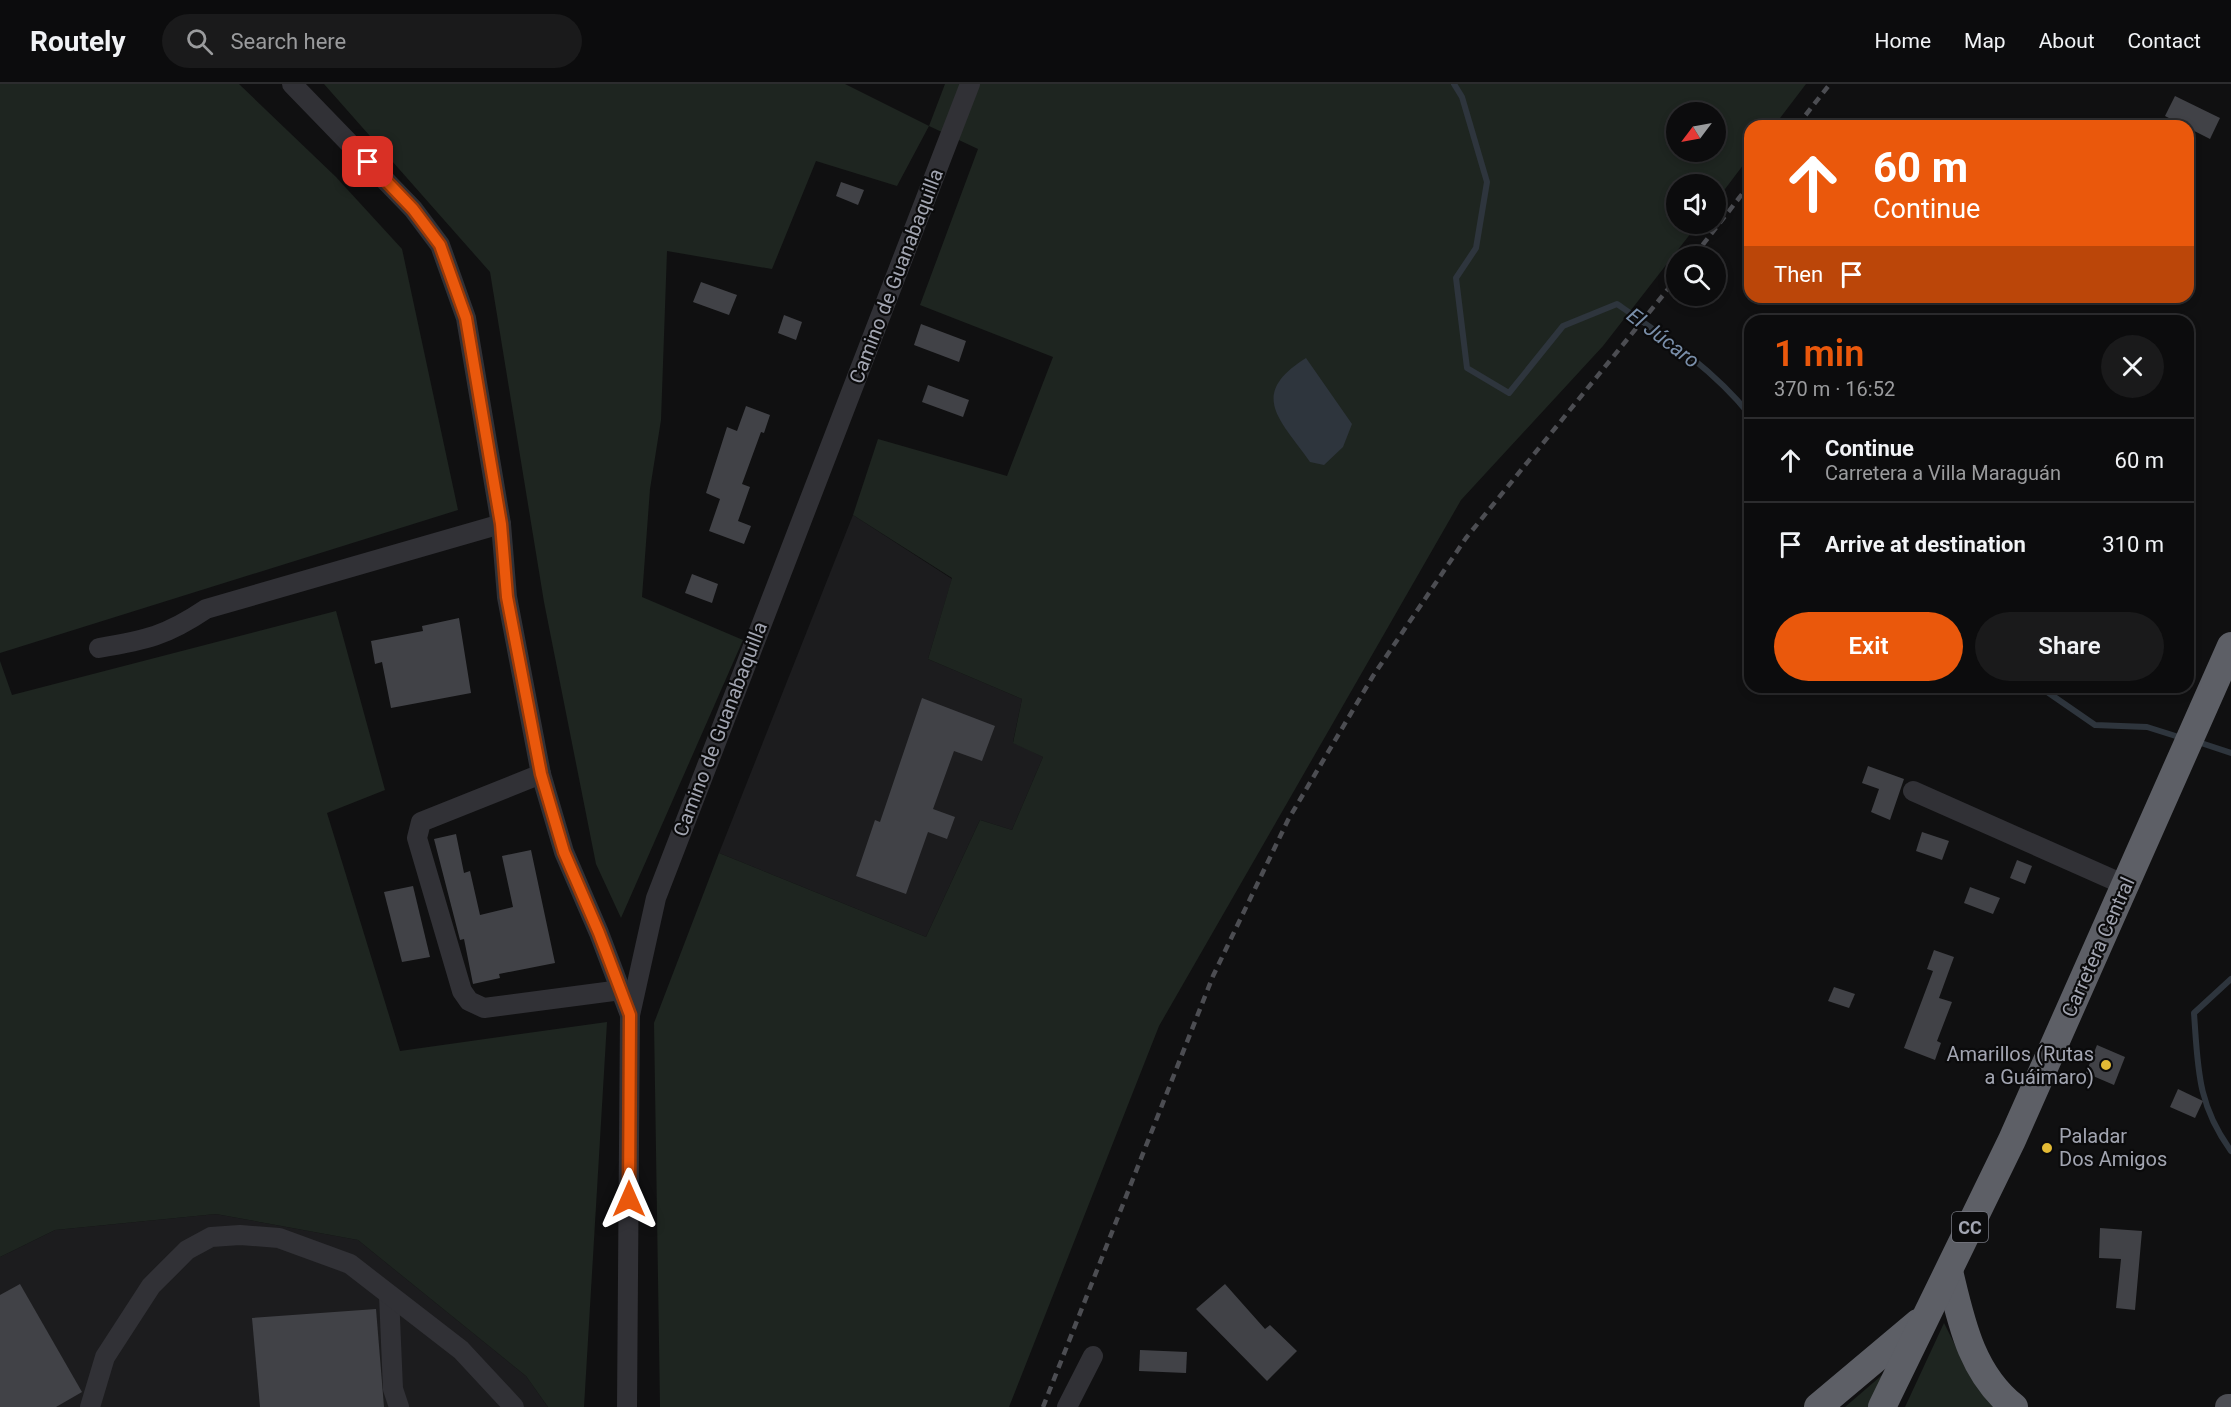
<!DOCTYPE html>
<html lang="en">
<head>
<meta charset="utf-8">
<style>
	body { margin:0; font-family:Roboto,sans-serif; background:#1a1a1b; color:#f1f3f6; height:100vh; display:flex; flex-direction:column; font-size:22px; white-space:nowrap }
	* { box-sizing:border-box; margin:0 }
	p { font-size:20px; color:#9a9b9d }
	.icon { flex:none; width:33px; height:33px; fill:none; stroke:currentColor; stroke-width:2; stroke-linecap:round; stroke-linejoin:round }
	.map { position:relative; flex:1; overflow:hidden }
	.side { position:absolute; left:1744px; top:231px; width:450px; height:378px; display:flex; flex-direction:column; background:#0c0c0d; border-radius:18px; box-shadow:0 3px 9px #0003,0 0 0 2px #2c2c2e }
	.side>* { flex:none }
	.banner { position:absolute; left:1744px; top:36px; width:450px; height:183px; border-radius:18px; box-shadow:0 3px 9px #0003,0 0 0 2px #2c2c2e; background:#ea580c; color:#fff; overflow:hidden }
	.needle { width:39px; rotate:238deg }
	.tools { position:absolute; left:1666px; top:18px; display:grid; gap:12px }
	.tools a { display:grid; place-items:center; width:60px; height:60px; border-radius:50%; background:#0c0c0d; box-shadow:0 3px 9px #0003,0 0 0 2px #2c2c2e; font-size:30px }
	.pin { position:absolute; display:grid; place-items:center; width:51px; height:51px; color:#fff; margin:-26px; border-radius:12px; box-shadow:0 3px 9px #0006 }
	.me { position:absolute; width:66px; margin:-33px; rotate:0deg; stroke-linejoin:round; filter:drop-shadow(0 0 4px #0008) }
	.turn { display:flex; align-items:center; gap:21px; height:126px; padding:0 30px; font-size:27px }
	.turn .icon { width:78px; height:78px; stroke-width:2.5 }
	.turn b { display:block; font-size:42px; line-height:51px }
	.then { display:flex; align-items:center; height:57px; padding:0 30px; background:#0003; gap:12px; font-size:22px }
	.round { display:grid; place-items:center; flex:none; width:63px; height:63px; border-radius:32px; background:#1a1a1b }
	.headline { display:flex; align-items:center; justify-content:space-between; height:102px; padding:0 30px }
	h1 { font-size:36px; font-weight:600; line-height:45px; color:#ea580c }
	.primary-button { display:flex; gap:12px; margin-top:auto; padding:12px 30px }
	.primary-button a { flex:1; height:69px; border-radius:36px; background:#ea580c; color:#fff; font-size:24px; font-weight:600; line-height:69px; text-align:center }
	.primary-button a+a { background:#1a1a1b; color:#f1f3f6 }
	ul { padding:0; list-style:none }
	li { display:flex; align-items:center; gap:18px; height:84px; padding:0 30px; border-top:2px solid #2c2c2e }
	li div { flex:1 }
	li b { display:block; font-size:22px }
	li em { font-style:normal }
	header { display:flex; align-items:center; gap:36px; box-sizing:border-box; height:84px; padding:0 30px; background:#0c0c0d; border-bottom:2px solid #2c2c2e }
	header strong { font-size:28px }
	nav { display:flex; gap:33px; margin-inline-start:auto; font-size:21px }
	.search { width:420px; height:54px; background:#1a1a1b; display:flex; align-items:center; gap:15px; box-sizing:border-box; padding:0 21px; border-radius:33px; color:#9a9b9d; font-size:22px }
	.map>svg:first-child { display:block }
	.built { fill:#1c1c1e }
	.green { fill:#1e2520; fill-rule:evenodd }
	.water { fill:#2e353d }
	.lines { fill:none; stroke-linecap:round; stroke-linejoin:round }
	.stream { stroke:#2e353d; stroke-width:6 }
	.building { fill:#414247 }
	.minor { stroke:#313136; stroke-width:20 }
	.major { stroke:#4d4e54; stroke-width:26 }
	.highway { stroke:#5d5f66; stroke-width:28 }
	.rail { stroke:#4c4d52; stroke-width:4.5; stroke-dasharray:8 6; stroke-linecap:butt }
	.route-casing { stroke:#983908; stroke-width:15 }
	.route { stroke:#ea580c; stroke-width:10 }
	.poi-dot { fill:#e3ba35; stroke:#0b0b0c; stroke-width:2 }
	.labels { text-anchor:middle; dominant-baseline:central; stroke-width:4.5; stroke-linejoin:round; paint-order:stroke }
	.shield { fill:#0b0b0c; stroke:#757780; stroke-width:1.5 }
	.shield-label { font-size:18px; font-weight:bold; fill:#a2a5b1 }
	.street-label { font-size:20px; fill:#a2a5b1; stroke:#0b0b0c }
	.poi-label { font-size:20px; fill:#a2a5b1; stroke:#0b0b0c; text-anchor:end }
	.water-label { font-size:21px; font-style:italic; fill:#7a8faa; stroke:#0b0b0c }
</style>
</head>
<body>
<header>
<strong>Routely</strong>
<div class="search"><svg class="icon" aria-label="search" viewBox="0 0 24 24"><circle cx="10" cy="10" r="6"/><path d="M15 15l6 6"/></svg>Search here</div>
<nav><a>Home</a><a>Map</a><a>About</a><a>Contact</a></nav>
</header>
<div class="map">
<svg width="2231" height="1323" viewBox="0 0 2231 1323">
	<rect width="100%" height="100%" fill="#101011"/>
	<g class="built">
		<path d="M853,431L952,495L928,575L1022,615L1013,658L1043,673L1012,746L980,736L926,853L719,769Z"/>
		<path d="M216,1130L358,1156L526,1292L548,1323H0V1173L55,1146Z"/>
	</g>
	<g class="green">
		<path d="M0,0H239L336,93L402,165L458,426L0,569Z"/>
		<path d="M324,0H845L929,42L945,0H1806L1774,42H1750V72L1716,117V100H1677V140H1698L1603,262L1461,416L1159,942L1009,1323H660L654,939L719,769L926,853L980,736L1012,746L1043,673L1013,659L1022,615L928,575L952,494L853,431L878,355L1007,392L1053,273L920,221L978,65L929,42L897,102L816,77L772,185L667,167L661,336L650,405L642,513L743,556L621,834L596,780L544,518L490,188ZM1677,28H1716V68H1677Z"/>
		<path d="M336,527L385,706L327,729L400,967L607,938L584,1323H548L526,1292L358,1156L216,1130L55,1146L0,1173V577L12,611Z"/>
		<path d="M1944,1239L1969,1289L1996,1323H1905Z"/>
		<path d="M1888,1286L1870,1323H1845Z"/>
	</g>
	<path class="water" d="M1306,274L1352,340L1343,363L1324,381L1310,378C1281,336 1247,311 1306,274Z"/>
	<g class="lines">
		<g class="stream">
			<path d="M1454,0L1462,13L1487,98L1476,164L1456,194L1467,284L1509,309L1563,242L1617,220C1665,253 1713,285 1750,331"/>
			<path d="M2040,603L2095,641L2147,643L2182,654"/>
			<path d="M2198,658L2231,669"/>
			<path d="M2231,895L2194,929C2198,984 2197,1020 2231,1067"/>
		</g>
	</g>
	<g class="building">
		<path d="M2175,12L2220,34L2210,55L2165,32Z"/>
		<path d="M841,98L864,106L858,121L836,112Z"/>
		<path d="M701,198L737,211L729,231L693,218Z"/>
		<path d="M784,231L802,238L796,256L778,249Z"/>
		<path d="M921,240L966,257L959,278L914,261Z"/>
		<path d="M928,301L969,316L963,333L922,318Z"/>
		<path d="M746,322L770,331L764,349L761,348L742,400L750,403L738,437L751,442L744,460L709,447L720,415L706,409L727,343L737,347Z"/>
		<path d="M692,490L718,500L712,519L685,509Z"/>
		<path d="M459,534L471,609L391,624L382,578L375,580L371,557L423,547L422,542Z"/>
		<path d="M922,614L995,642L982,677L954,667L933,725L955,733L947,755L928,748L906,810L856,792L875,736L880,738Z"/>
		<path d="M1868,682L1904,695L1890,736L1871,728L1879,705L1862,699Z"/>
		<path d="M1922,748L1949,757L1942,776L1916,767Z"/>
		<path d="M456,750L464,789L470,787L480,831L513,823L502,772L531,766L555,879L499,890L500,894L473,900L464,855L460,856L434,755Z"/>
		<path d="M2017,776L2032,782L2025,800L2010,794Z"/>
		<path d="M413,802L430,873L402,878L384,808Z"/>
		<path d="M1970,803L2000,814L1993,830L1964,819Z"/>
		<path d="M1934,866L1954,873L1939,914L1952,918L1937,957L1941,959L1935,976L1904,964L1933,887L1927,885Z"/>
		<path d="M1834,903L1855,910L1849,924L1828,917Z"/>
		<path d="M2097,961L2125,973L2114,1001L2086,989Z"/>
		<path d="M2178,1005L2203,1017L2195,1034L2170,1023Z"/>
		<path d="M2100,1144L2142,1147L2135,1226L2116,1224L2121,1175L2099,1174Z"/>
		<path d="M20,1200L82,1308L56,1323H0V1211Z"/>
		<path d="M1225,1200L1265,1245L1270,1241L1297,1267L1267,1297L1196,1225Z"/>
		<path d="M376,1225L384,1323H260L252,1234Z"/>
		<path d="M1140,1266L1187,1268L1186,1289L1139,1287Z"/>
	</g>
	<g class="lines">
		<g class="minor">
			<path d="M292,0L413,125L440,161L466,234L501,440L507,513L541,690L564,768L599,849L630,931"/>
			<path d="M99,564C146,556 166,552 206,525L501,440"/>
			<path d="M541,690L421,738L417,754L462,907L469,917L484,924L621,906"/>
			<path d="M1913,707L2125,801"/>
			<path d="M389,1211L393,1305L399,1323"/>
			<path d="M90,1323L105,1273L151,1202L187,1166L211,1153L240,1151L279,1154L350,1180L461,1266L514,1323"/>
			<path d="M627,1323L630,931L656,814L970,0"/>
			<path d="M1067,1323L1093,1272"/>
		</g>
		<path class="major" d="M2228,1323H2231"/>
		<g class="highway">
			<path d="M1949,1187C1961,1237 1971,1289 2014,1323"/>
			<path d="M1818,1323L1918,1239"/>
			<path d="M1882,1323L2012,1056L2231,562"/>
		</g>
		<g class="rail">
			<path d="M1797,42L1830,0"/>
			<path d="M1694,172L1750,100"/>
			<path d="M1043,1323L1213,892L1288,736L1373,592L1466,454L1677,194"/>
		</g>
	</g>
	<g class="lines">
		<g class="route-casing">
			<path id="route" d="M368,78L413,125L440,161L466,234L501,440L507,513L541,690L564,768L599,849L630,931L629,1115"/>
		</g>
		<use href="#route" class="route"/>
	</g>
	<g class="poi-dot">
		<circle cx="2106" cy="981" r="6"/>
		<circle cx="2047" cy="1064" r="6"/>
	</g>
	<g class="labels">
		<rect class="shield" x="1952" y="1128" width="36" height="30" rx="4.5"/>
		<g class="shield-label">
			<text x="1970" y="1143">CC</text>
		</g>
		<g class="street-label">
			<text transform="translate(896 192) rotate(-69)">Camino de Guanabaquilla</text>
			<text transform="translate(720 645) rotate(-69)">Camino de Guanabaquilla</text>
			<text transform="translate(2098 863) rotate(-66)">Carretera Central</text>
		</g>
		<g class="poi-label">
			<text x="2094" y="970">Amarillos (Rutas<tspan x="2094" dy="23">a Guáimaro)</tspan></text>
			<text x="2059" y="1052" text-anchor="start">Paladar<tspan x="2059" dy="23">Dos Amigos</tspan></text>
		</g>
		<g class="water-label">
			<text transform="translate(1663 254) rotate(37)">El Júcaro</text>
		</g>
	</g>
</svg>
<div class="tools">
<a><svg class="needle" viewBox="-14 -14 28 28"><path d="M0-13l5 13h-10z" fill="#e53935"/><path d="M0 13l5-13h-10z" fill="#9a9b9d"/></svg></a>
<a><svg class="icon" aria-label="sound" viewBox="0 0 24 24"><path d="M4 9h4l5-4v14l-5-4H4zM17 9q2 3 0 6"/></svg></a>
<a><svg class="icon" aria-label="search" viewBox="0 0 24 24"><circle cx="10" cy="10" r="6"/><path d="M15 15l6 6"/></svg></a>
</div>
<div class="pin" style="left:368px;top:78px;background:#d93025"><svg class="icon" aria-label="arrive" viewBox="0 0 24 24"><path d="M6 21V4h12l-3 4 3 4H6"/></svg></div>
<svg class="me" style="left:629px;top:1115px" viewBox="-20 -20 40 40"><path d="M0-17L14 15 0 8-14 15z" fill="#ea580c" stroke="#fff" stroke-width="4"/></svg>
<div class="banner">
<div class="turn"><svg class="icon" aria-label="ahead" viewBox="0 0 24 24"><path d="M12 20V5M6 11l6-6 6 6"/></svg><div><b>60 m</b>Continue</div></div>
<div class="then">Then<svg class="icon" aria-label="arrive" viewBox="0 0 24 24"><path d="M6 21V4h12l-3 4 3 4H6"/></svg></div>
</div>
<section class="side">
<div class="headline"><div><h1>1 min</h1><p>370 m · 16:52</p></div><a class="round"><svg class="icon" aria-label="close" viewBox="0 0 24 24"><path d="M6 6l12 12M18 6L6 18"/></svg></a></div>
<ul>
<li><svg class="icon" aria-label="ahead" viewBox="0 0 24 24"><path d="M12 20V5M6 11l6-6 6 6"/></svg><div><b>Continue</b><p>Carretera a Villa Maraguán</p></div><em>60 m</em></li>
<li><svg class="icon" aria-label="arrive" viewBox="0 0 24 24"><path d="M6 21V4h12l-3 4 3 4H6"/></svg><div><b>Arrive at destination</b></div><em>310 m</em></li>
</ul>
<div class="primary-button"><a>Exit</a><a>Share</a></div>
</section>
</div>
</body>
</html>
